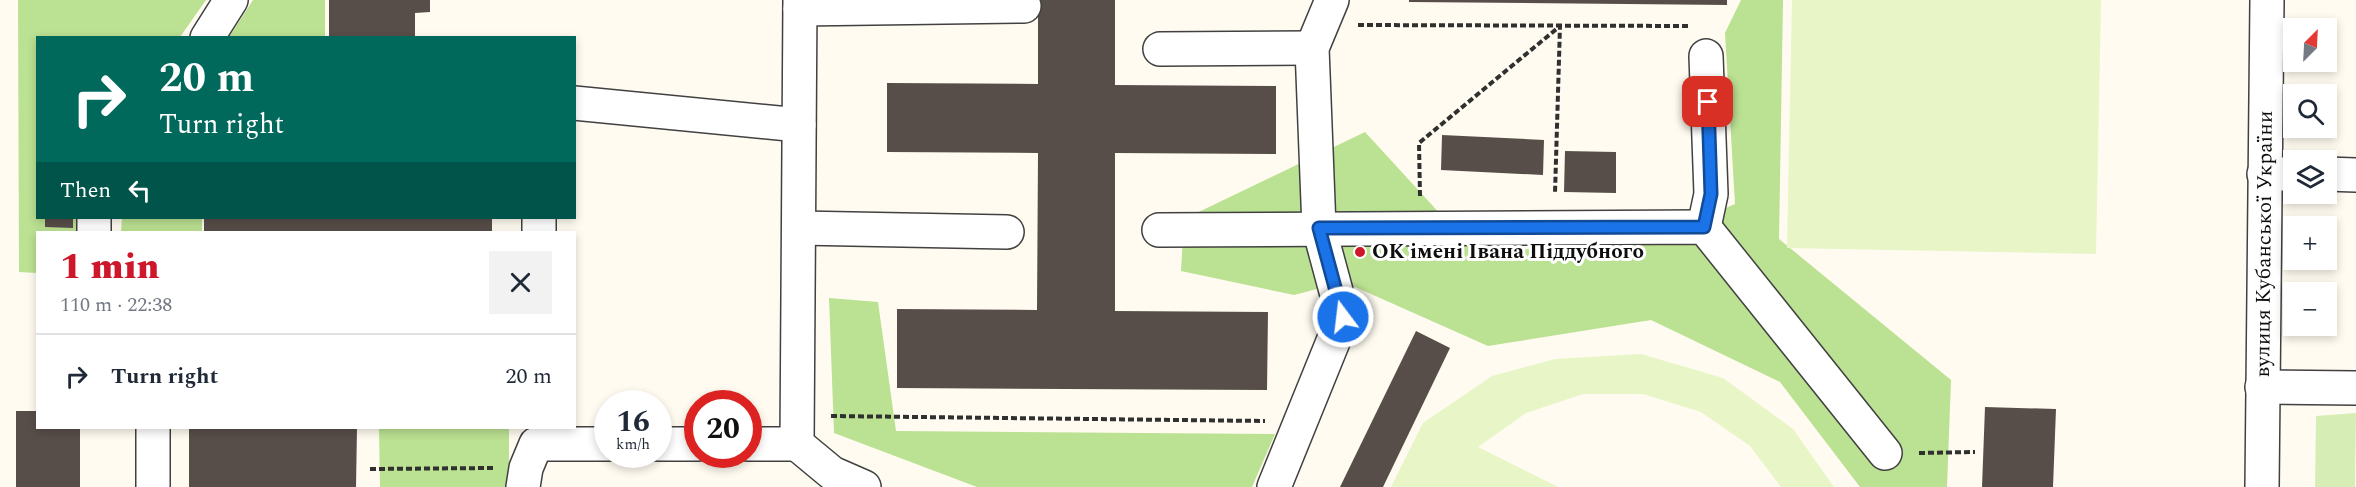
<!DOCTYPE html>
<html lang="en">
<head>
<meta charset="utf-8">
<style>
	body { margin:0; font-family:Spectral,serif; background:#f2f2f3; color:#1f2937; height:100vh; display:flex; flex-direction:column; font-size:22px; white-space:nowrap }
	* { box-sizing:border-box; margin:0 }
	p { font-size:20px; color:#747a83 }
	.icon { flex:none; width:33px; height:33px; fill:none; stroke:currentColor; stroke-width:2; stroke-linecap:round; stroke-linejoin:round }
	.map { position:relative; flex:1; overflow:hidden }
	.panel { position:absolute; left:36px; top:231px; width:540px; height:198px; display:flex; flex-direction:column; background:#fff; border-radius:0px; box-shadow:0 3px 9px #0003 }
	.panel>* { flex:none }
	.banner { position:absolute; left:36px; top:36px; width:540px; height:183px; border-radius:0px; box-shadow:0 3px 9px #0003; background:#00695c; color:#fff; overflow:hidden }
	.needle { width:39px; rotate:24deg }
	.tools { position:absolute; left:2283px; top:18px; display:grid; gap:12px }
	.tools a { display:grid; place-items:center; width:54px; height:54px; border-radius:0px; background:#fff; box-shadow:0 3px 9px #0003; font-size:30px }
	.speed { position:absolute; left:594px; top:390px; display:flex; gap:12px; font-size:30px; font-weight:700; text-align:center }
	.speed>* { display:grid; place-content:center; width:78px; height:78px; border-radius:50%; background:#fff; box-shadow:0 3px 9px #0003; line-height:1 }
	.speed small { font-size:15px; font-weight:400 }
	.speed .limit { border:9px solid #d22; background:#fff; color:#111 }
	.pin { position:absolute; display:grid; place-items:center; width:51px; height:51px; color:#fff; margin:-26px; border-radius:12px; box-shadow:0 3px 9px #0006 }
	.me { position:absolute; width:66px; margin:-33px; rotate:345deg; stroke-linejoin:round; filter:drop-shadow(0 0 4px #0008) }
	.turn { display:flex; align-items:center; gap:21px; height:126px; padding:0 24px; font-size:27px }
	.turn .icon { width:78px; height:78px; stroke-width:2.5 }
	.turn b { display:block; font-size:42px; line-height:51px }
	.then { display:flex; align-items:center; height:57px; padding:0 24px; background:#0003; gap:12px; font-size:22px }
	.round { display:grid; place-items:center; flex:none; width:63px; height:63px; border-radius:0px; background:#f2f2f3 }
	.head { display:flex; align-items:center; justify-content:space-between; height:102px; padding:0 24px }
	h1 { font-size:36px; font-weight:800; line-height:45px; color:#ce172b }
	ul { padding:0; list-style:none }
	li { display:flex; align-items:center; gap:18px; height:84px; padding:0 24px; border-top:2px solid #e0e1e3 }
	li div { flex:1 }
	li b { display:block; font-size:22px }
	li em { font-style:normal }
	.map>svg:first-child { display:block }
	.green { fill:#d6eeb5 }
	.forest { fill:#bbe192 }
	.pitch { fill:#e8f5c7 }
	.building { fill:#584e49 }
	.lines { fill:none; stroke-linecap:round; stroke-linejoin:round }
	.minor-casing { stroke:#414141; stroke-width:36 }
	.path { stroke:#303030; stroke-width:4; stroke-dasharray:6 3; stroke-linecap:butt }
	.minor { stroke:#fff; stroke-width:33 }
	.route-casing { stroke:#114b97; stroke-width:15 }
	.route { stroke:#1a73e8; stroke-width:10 }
	.poi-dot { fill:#ce172b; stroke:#fff; stroke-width:2 }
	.labels { text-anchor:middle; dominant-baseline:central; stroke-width:6; stroke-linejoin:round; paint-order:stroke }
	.street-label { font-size:21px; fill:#0e0e0e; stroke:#fff }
	.poi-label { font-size:21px; font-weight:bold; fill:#0e0e0e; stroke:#fff; text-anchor:start }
</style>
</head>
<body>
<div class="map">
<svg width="2356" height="487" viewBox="0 0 2356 487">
	<rect width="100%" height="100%" fill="#fffbf0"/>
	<path class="green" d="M2356,413L2355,487H2315L2316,416Z"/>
	<g class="forest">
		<path d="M18,0H206L180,37L38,38V218H83V232H38L37,273L19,272Z"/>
		<path d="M253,0H325V37H229Z"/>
		<path d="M1741,0H1783L1779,239L1951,380L1947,487H1860L1780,382L1651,320L1488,346L1344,282L1294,295L1181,271L1184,219L1365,132L1476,253L1653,240L1735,204L1725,33Z"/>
		<path d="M122,218H202V232H121Z"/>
		<path d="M829,298L878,302L896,431L1275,434L1252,487H977L834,433Z"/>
		<path d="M379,428H509V487H380Z"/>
	</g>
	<g class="pitch">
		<path d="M1792,0H2101L2096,254L1787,248Z"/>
		<path d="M1641,354L1723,378L1793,429L1834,487H1781L1750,446L1701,412L1643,394H1583L1526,413L1478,447L1558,487H1391L1423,423L1492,376L1555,359Z"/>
	</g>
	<g class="building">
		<path d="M329,0H430V12L415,13V38H329Z"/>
		<path d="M1038,0H1115V85L1276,86V154L1115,153V311L1268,312L1267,390L897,388V309L1037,310L1038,153L887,152V83L1038,84Z"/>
		<path d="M1409,0H1727V5L1409,2Z"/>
		<path d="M1442,135L1544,140L1543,175L1441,170Z"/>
		<path d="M1565,151L1616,152V193L1564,192Z"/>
		<path d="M45,218H73V228L45,227Z"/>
		<rect x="204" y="218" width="288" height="14"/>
		<path d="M1416,331L1450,348L1383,487H1340Z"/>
		<path d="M1985,407L2056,409L2053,487H1982Z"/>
		<path d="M16,411H38V428H80V487H16Z"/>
		<path d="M189,428H357L356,487H189Z"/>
	</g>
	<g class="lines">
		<g class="minor-casing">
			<g id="minor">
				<path d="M800,0L797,444L832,473L864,487"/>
				<path d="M800,9L1024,6"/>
				<path d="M207,38L231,0"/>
				<path d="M1160,49L1312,48"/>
				<path d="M574,103L799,125"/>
				<path d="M2264,174H2294"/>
				<path d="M2326,174L2356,175"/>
				<path d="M1704,227L1711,194L1706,56"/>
				<path d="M799,228L1007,232"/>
				<path d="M1159,230L1704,227L1885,453"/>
				<path d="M94,232V218"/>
				<path d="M539,232V218"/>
				<path d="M2262,387L2356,388"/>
				<path d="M658,444H698"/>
				<path d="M748,444H797"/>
				<path d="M153,487V428"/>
				<path d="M523,487L526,468L536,444H608"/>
				<path d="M1274,487L1343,317L1319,228L1312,48L1332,0"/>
				<path id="s1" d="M2262,487L2267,0"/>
			</g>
		</g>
		<g class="path">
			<path d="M1358,25L1689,26"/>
			<path d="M1420,196L1419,143L1560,26L1555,193"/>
			<path d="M831,416L1265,421"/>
			<path d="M1919,453L1975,452"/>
			<path d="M370,469L493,468"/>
		</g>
		<use href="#minor" class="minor"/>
	</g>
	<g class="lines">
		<g class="route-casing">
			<path id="route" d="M1343,317L1319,228L1704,227L1711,194L1708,102"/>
		</g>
		<use href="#route" class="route"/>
	</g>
	<circle class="poi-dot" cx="1360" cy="252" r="6"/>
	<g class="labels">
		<g class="street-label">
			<text stroke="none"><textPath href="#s1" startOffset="243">вулиця Кубанської України</textPath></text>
		</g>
		<g class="poi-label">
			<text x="1372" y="252">ОК імені Івана Піддубного</text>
		</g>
	</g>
</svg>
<div class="tools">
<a><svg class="needle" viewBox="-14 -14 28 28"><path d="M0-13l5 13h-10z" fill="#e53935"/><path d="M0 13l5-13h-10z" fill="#747a83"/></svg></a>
<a><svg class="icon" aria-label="search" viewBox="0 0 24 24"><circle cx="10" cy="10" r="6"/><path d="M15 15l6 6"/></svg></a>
<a><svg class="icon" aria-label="layers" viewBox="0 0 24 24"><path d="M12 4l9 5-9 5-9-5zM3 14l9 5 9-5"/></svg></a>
<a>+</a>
<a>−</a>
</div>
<div class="speed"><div>16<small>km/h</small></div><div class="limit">20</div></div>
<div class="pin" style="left:1708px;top:102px;background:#d93025"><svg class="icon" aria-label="arrive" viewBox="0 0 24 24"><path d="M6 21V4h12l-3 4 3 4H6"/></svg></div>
<svg class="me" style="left:1343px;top:317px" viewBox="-20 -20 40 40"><circle r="17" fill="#1a73e8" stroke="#fff" stroke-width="3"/><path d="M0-11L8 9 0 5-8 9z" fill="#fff"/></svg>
<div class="banner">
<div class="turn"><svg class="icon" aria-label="right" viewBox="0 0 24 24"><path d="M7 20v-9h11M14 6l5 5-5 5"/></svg><div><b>20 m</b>Turn right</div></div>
<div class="then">Then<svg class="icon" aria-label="left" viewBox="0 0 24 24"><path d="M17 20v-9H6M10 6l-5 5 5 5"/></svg></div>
</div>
<section class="panel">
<div class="head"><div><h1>1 min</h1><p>110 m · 22:38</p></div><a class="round"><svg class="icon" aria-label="close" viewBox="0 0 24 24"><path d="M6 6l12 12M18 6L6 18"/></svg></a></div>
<ul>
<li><svg class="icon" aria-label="right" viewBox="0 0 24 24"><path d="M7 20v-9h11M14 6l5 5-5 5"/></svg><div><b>Turn right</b></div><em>20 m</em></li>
</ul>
</section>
</div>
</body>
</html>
